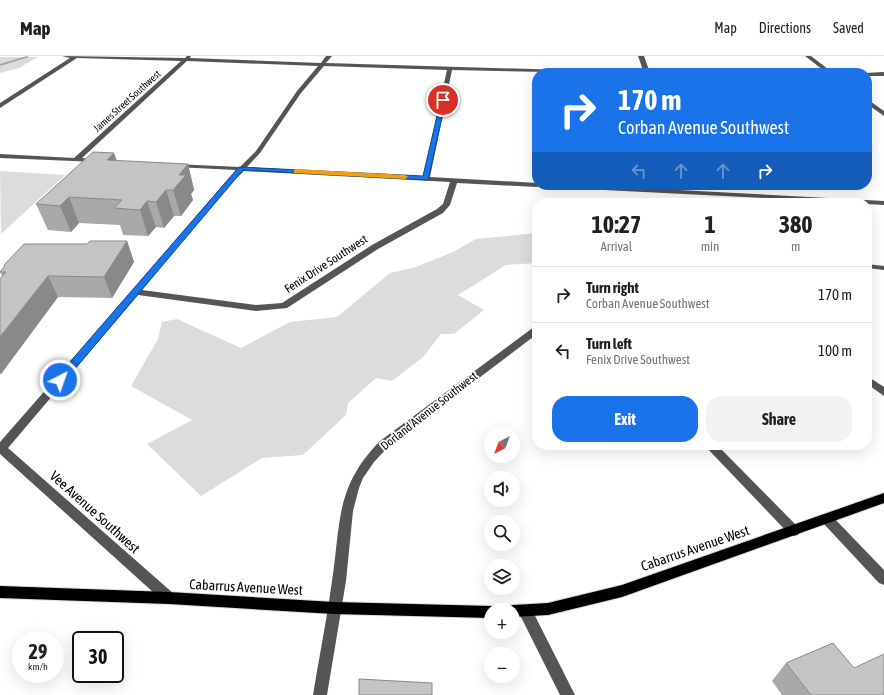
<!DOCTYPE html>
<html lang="en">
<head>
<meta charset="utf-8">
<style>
	body { margin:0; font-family:"Asap Condensed",sans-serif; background:#f2f2f2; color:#202124; height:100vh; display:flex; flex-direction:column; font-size:15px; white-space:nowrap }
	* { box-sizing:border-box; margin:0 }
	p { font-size:13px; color:#757577 }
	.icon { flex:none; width:22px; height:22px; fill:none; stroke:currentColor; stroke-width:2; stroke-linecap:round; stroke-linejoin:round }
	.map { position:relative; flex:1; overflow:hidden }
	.details { position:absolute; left:532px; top:142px; width:340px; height:252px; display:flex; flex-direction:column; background:#fff; border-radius:16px; box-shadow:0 4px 16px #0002 }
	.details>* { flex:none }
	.hud { position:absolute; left:532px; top:12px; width:340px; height:122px; border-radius:16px; box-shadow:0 4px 16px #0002; background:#1a73e8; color:#fff; overflow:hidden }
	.needle { width:26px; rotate:221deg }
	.tools { position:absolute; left:484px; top:371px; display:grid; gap:8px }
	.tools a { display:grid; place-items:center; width:36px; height:36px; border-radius:50%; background:#fff; box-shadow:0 4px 16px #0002; font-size:20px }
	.speed { position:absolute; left:12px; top:575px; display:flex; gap:8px; font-size:20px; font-weight:700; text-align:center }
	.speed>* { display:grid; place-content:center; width:52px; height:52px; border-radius:50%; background:#fff; box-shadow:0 4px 16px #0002; line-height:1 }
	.speed small { font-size:10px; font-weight:400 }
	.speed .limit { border:2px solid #111; border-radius:6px; background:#fff; color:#111 }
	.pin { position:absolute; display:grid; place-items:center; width:34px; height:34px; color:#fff; margin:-17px; border:2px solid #fff; border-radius:50%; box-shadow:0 1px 4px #0007 }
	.me { position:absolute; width:44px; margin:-22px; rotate:41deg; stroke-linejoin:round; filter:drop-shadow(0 0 3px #0008) }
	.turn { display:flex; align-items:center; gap:14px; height:84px; padding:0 20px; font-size:18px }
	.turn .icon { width:52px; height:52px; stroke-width:2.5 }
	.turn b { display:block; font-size:28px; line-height:34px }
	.lanes { display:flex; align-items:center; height:38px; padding:0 20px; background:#0003; justify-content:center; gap:20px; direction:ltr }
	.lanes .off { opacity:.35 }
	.eta { display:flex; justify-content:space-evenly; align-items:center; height:68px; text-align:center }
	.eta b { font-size:24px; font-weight:700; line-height:28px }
	.cta { display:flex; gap:8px; margin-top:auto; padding:8px 20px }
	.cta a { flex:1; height:46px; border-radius:16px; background:#1a73e8; color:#fff; font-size:16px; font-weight:700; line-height:46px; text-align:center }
	.cta a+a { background:#f2f2f2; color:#202124 }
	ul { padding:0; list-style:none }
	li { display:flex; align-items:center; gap:12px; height:56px; padding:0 20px; border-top:1px solid #e0e0e0 }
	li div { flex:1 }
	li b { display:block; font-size:15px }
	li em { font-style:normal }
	header { display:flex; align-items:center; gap:24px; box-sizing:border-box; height:56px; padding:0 20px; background:#fff; border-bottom:1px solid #e0e0e0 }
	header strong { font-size:19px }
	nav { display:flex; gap:22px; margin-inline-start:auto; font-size:14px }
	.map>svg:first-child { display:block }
	.green { fill:#dcdcdc }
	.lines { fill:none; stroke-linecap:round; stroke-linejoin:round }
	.stream { fill:#a3a3a3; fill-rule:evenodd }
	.major-casing { stroke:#dbdbdb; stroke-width:2 }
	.minor { fill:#555; fill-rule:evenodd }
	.major { fill:#000; fill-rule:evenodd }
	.wall { fill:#a9a9a9 }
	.shaded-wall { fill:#898989 }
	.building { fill:#c4c4c4; stroke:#898989 }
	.route { fill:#1a73e8; stroke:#114b97 }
	.slow { fill:#f59e0b }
	.labels { text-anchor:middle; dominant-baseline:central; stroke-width:3.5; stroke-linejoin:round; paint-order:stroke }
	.far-street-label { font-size:10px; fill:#000; stroke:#fff }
	.street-label { font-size:12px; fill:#000; stroke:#fff }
	.near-street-label { font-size:14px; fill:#000; stroke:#fff }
</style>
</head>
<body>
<header>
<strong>Map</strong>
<nav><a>Map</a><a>Directions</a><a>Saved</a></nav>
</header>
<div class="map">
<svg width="884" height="639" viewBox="0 0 884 639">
	<rect width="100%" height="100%" fill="#fff"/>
	<g class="green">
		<path d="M0,1H38L19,12L0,17Z"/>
		<path d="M0,115L65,119L1,178Z"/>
		<path d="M537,177V207L506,209L458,239L484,254L454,278H441L423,301L392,325L376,322L348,347L346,359L303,399L262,402L201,440L147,388L192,364L131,330L158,283L162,266L177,263L241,292L290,266L337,261L390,217L416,211L453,196L476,183Z"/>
	</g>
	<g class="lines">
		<path class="stream" d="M27,0L29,1L0,10V8Z"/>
		<g class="major-casing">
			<g id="major">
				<path d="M884,437V447L622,541L548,559L513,561V554H507L508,550L513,549L548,547L622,529Z"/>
				<path d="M0,530L169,536L334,546L491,550L496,551L497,554H491V562L334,558L169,548L0,542Z"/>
			</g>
		</g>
		<g class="minor">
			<path d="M62,0L185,2L187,0H191L190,2L321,7L326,0H332L326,7L598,15L601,17L452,14L430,121L537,127V129H584L884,145V149L867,148V147L544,131L540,129L537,131L457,127L450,149L443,157L378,193L287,252L256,255L138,239L8,392L174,538L176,542L174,546L169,548L164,546L0,398V386L133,234L222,130L236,114L176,111L174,110V108L240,111L256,95L297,35L318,10L187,5L82,102L98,104V106L0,102V98L74,102L181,5L77,2L0,52V47L70,2ZM324,10L447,14L423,121L247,111L260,97L301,37ZM244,115L450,126L443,148L437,153L372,189L282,247L256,249L142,234L226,132Z"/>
			<path d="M638,0H644L650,17H644Z"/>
			<path d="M805,0H811L833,17H827Z"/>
			<path d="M884,16V20H867V17H865Z"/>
			<path d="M867,43L884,55V60L867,48Z"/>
			<path d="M867,208L884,210V214L867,212Z"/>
			<path d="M537,270V278L388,391L374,406L363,422L359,432L353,455L346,525L327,639H313C319,601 327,563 332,525C341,466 335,431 380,385L534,271Z"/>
			<path d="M867,320L884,331V340L867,328Z"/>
			<path d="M704,389H717L798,471L800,475L798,479L794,480L790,479Z"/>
			<path d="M827,458L831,459L884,514V529L879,527L823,467L821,463L823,459Z"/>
			<path d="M525,549L530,550L575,639H560L518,555L520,550Z"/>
		</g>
		<use href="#major" class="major"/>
	</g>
	<g class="wall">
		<path d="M117,105L188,108L194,134L191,138L193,144L181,160H174L164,172L156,171L148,180L123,179L120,169L79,167L71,176L48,174L36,148Z"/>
		<path d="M127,185L134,206L112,242L58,241L1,318H0V223L2,220L0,216L4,211V210L87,188Z"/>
		<path d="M786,607L854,612L884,639H782L772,625Z"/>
	</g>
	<g class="shaded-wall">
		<path d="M114,97L123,121L107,104Z"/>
		<path d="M188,108L194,134L191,138L193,144L181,160L173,134L179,119Z"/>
		<path d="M166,134L174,160L164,172L156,146Z"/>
		<path d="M69,141L79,167L71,176L60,150Z"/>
		<path d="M147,145L156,171L148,180L140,154Z"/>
		<path d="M127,185L134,206L112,242L104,221Z"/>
		<path d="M48,220L58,241L1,318L0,316V281Z"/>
	</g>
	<g class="building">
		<path d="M93,96L114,97L107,104L188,108L179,119H186L173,134H166L156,146L147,145L140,154L114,152L122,144L69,141L60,150L36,148Z"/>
		<path d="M90,185H127L104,221L48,220L0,281V223L6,216H0L5,210H4L5,208L24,188H87Z"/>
		<path d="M833,587L854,612L884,598V639H811L786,607Z"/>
		<path d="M359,623L432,627V639H359Z"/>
	</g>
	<path class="route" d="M441,43L446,44L428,124L243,114L63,327H56L55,324L56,322L239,111L423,120Z"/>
	<path class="slow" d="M296,113L405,119L408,121L405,123L294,117V114Z"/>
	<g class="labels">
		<g class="far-street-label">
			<text transform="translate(127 45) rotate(-42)">James Street Southwest</text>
		</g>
		<g class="street-label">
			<text transform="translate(326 208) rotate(-33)">Fenix Drive Southwest</text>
			<text transform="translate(429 355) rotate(-38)">Dorland Avenue Southwest</text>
		</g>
		<g class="near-street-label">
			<text transform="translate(95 456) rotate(42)">Vee Avenue Southwest</text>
			<text transform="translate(695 492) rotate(-19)">Cabarrus Avenue West</text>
			<text transform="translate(246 531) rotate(3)">Cabarrus Avenue West</text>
		</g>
	</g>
</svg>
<div class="tools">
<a><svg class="needle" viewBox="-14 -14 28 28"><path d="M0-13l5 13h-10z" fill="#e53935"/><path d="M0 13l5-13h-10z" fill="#757577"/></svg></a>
<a><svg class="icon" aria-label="sound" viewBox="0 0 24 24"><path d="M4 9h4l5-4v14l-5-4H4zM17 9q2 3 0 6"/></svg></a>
<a><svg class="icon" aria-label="search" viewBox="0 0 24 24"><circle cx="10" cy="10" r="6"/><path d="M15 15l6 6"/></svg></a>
<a><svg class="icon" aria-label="layers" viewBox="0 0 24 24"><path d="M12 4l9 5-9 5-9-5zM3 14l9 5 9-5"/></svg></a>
<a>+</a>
<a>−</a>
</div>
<div class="speed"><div>29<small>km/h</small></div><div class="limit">30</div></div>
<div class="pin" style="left:443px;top:44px;background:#d93025"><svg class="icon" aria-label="arrive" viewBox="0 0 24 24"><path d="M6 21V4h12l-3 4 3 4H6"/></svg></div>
<svg class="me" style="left:60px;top:324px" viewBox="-20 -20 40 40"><circle r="17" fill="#1a73e8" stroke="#fff" stroke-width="3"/><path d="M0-11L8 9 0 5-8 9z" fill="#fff"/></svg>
<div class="hud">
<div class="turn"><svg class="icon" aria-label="right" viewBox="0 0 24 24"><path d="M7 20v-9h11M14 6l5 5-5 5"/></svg><div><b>170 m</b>Corban Avenue Southwest</div></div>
<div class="lanes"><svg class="icon off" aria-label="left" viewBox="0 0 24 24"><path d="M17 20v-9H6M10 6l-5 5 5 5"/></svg><svg class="icon off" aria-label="ahead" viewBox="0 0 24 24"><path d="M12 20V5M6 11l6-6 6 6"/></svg><svg class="icon off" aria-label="ahead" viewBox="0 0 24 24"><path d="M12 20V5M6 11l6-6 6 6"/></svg><svg class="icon" aria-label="right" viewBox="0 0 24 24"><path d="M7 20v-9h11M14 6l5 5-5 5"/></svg></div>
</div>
<section class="details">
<div class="eta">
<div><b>10:27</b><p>Arrival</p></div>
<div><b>1</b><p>min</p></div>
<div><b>380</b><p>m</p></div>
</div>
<ul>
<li><svg class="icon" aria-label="right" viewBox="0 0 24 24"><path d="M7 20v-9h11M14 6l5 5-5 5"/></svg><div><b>Turn right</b><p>Corban Avenue Southwest</p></div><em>170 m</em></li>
<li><svg class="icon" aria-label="left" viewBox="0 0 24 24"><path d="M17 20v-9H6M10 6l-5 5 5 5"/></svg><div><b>Turn left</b><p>Fenix Drive Southwest</p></div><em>100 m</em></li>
</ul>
<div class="cta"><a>Exit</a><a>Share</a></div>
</section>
</div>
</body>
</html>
